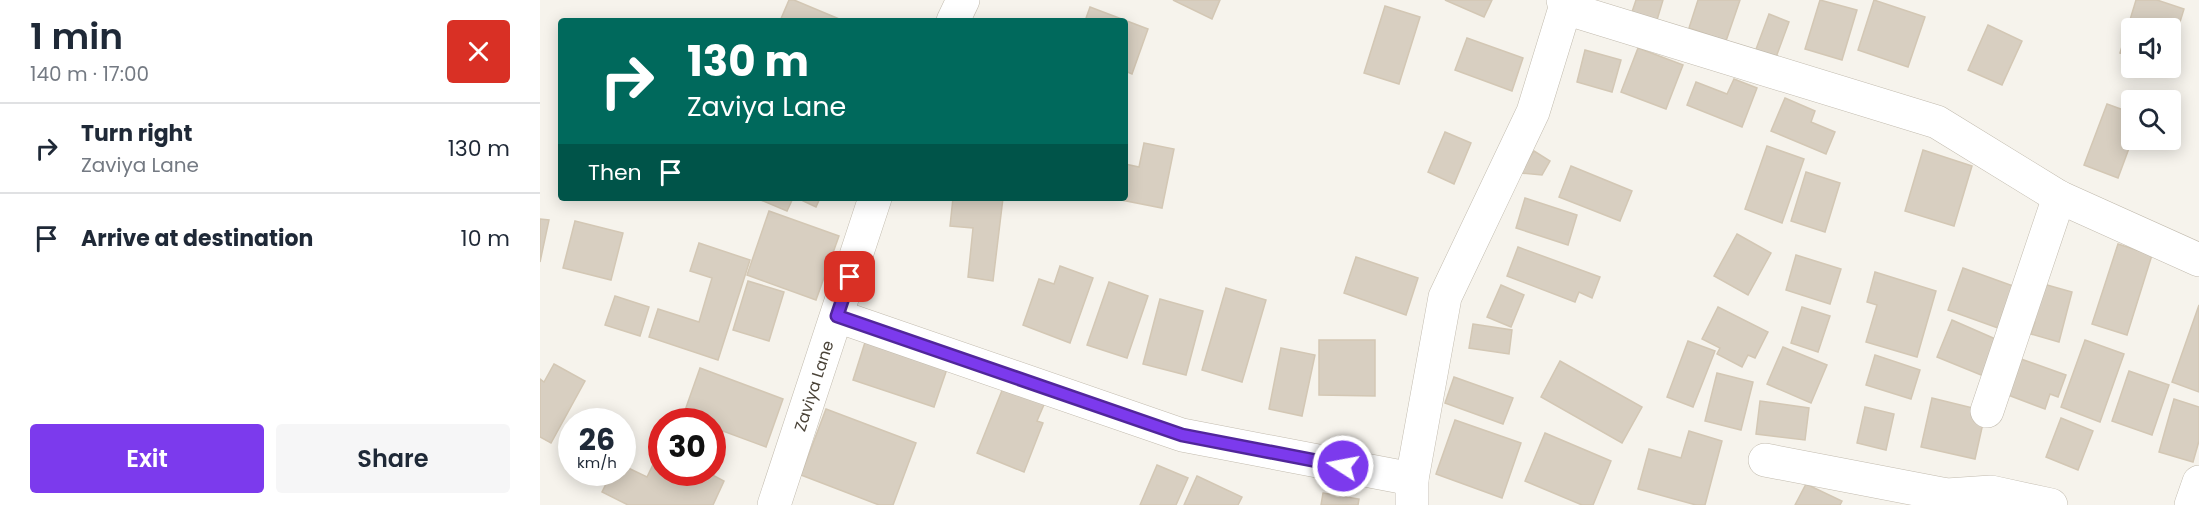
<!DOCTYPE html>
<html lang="en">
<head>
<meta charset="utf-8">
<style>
	body { margin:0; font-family:Poppins,sans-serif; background:#f6f6f7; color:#1f2937; height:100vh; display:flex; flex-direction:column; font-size:22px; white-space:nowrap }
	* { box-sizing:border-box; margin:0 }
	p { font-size:20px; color:#747a83 }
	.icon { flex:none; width:33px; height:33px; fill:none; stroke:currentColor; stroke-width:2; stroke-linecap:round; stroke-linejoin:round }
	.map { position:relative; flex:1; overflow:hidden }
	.side { display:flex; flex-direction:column; background:#fff; width:540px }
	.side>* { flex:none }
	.banner { position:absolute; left:18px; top:18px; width:570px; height:183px; border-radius:6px; box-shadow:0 3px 15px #0003; background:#00695c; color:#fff; overflow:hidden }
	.fabs { position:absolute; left:1581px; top:18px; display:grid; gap:12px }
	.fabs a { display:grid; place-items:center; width:60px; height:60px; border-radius:6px; background:#fff; box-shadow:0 3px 15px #0003; font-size:30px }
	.speed { position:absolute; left:18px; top:408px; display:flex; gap:12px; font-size:30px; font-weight:700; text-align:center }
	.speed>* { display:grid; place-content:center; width:78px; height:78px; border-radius:50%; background:#fff; box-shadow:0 3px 15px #0003; line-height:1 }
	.speed small { font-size:15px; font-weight:400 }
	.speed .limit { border:9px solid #d22; background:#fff; color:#111 }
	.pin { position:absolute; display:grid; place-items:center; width:51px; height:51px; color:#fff; margin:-26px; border-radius:12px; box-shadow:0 3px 9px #0006 }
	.me { position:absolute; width:66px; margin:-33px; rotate:281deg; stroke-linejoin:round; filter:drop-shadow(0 0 4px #0008) }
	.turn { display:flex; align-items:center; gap:21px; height:126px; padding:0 30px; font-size:27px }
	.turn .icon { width:78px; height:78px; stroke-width:2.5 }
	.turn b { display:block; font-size:42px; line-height:51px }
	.then { display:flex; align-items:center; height:57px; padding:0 30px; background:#0003; gap:12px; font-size:22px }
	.round { display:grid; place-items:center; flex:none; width:63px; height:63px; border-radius:6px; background:#f6f6f7 }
	.summary { display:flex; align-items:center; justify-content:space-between; height:102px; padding:0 30px }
	h1 { font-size:36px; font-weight:600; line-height:45px }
	.action { display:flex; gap:12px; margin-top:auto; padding:12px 30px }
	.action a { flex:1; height:69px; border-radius:6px; background:#7c3aed; color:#fff; font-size:24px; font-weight:600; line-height:69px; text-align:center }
	.action a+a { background:#f6f6f7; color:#1f2937 }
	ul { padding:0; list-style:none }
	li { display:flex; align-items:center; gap:18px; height:90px; padding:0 30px; border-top:2px solid #e0e1e3 }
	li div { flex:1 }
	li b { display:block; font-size:22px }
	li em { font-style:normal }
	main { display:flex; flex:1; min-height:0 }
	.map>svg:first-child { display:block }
	.building { fill:#d8cfc1; stroke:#d3c7b4; stroke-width:1.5 }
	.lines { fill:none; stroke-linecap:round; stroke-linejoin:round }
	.minor-casing { stroke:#c2bbae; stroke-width:34 }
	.minor { stroke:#fff; stroke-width:33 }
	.route-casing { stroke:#51269a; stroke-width:15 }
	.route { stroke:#7c3aed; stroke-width:10 }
	.labels { text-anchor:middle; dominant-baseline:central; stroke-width:6; stroke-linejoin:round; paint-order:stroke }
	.street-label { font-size:16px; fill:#4b4439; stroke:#fff }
</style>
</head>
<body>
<main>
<section class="side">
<div class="summary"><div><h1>1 min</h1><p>140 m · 17:00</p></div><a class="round" style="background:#d93025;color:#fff"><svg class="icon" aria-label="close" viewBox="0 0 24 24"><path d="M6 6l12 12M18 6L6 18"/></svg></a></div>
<ul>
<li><svg class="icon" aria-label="right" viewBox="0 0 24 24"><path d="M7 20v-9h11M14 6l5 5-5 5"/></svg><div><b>Turn right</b><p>Zaviya Lane</p></div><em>130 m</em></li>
<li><svg class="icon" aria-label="arrive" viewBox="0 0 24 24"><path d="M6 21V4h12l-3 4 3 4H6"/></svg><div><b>Arrive at destination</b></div><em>10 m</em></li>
</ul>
<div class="action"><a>Exit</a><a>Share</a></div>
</section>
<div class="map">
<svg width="1659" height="505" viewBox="0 0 1659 505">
	<rect width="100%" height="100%" fill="#f6f3ec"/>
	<g class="building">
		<path d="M249,0H254L304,21H240Z"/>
		<path d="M633,0H680L672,19Z"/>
		<path d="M905,0H952L944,17Z"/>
		<path d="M1096,0H1123L1117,20L1092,12Z"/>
		<path d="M1158,0H1200L1186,41L1149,28Z"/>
		<path d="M1280,0L1317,10L1302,60L1265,49Z"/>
		<path d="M1334,0L1385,17L1368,67L1318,50Z"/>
		<path d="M1596,0H1617L1644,9L1630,54V28H1592V57L1580,53Z"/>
		<path d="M845,6L880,17L859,84L824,73Z"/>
		<path d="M550,7L608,29L592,74L585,71V21H545Z"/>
		<path d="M1229,14L1249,22L1235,60L1215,52Z"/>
		<path d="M1448,25L1482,41L1462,85L1428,70Z"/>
		<path d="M927,38L983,58L972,91L915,70Z"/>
		<path d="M1098,48L1143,65L1126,109L1081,92Z"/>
		<path d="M1045,50L1081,60L1072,92L1037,82Z"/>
		<path d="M1194,79L1217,88L1202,127L1147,105L1156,82L1187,94Z"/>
		<path d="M1245,98L1275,111L1271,122L1295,132L1286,154L1231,131Z"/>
		<path d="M1567,104L1592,113V140L1578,178L1544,165Z"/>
		<path d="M905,132L931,143L914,184L888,172Z"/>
		<path d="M604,143L634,149L622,208L576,199L585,198V164L599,167Z"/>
		<path d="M1227,146L1264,159L1242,223L1205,209Z"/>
		<path d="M1383,150L1432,166L1414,226L1365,211Z"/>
		<path d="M994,151L1010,161L1002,175L980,173Z"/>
		<path d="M1031,166L1092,191L1080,221L1019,197Z"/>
		<path d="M1266,172L1300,183L1285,232L1251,221Z"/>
		<path d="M216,198H253L247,211Z"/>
		<path d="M257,198H280L276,207Z"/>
		<path d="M413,198H463L453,281L428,277L433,228L410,226Z"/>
		<path d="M985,198L1037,215L1028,245L976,228Z"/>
		<path d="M229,211L299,236L276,300L207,275Z"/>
		<path d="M0,219L9,220L0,262Z"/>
		<path d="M35,221L83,233L71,280L23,268Z"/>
		<path d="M1197,234L1231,253L1208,295L1174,276Z"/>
		<path d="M159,243L210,260L178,360L109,337L118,309L159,322L172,278L150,271Z"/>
		<path d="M1578,244L1612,255L1587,335L1552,324Z"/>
		<path d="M978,247L1060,277L1052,298L1039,292L1035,302L967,276Z"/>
		<path d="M1256,255L1301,269L1290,304L1246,290Z"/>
		<path d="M816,257L878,278L866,315L804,293Z"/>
		<path d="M520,266L553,278L530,343L483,325L499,279L514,284Z"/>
		<path d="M1423,268L1473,286L1458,328L1408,310Z"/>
		<path d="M1335,272L1396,291L1377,357L1326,342L1337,305L1327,302Z"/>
		<path d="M208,281L244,292L229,341L193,330Z"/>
		<path d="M569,282L608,296L587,358L547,345Z"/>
		<path d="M1500,283L1532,292L1519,342L1491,334L1495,322L1484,319Z"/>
		<path d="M961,285L984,295L971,327L947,317Z"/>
		<path d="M686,288L726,300L702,382L662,370Z"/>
		<path d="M75,296L109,307L100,336L65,325Z"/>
		<path d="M620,299L663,311L646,375L603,364Z"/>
		<path d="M1659,305V392L1632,382Z"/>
		<path d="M1178,307L1228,332L1215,358L1208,355L1202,367L1177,354L1180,348L1162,339Z"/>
		<path d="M1262,307L1290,316L1278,352L1251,343Z"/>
		<path d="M1412,320L1460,341L1446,377L1397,357Z"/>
		<path d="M933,324L972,330L969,354L929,348Z"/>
		<path d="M327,336L409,363L394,407L313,380Z"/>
		<path d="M779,340H835V396L779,395Z"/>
		<path d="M1545,340L1584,354L1560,422L1521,407Z"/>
		<path d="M1148,341L1175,351L1153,407L1127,397Z"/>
		<path d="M1243,347L1287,365L1271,403L1227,384Z"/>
		<path d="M741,348L775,355L762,416L729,409Z"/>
		<path d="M1335,355L1380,370L1371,399L1326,385Z"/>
		<path d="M1481,359L1526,375L1518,397L1510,394L1505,409L1468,395Z"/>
		<path d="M1020,361L1102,407L1082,443L1001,397Z"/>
		<path d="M14,364L45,381L11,443L0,437V379L4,382Z"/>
		<path d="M160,368L243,399L226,447L172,427V422H157L143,416Z"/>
		<path d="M1589,371L1629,385L1612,435L1572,421Z"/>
		<path d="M1177,373L1213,382L1201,430L1165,421Z"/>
		<path d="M914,377L973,398L963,424L905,403Z"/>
		<path d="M465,383L506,400L497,421L503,423L484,472L437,453Z"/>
		<path d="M1392,398L1437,409L1434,421L1443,423L1435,459L1381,447Z"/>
		<path d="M1634,399L1659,407V441L1653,462L1619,452Z"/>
		<path d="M1220,401L1269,408L1265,440L1216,434Z"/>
		<path d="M1325,407L1354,414L1346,450L1317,443Z"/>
		<path d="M286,409L376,443L353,505H339L261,475Z"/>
		<path d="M1521,418L1553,431L1538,470L1506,457Z"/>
		<path d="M915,420L981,443L962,498L896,474Z"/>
		<path d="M1149,431L1182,441L1165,505H1156L1098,489L1109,449L1141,458Z"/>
		<path d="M1005,433L1071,461L1053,505H1042L985,481Z"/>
		<path d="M120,450L122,472H167L184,481L173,505H88L62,492L72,472H82V465L107,477Z"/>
		<path d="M617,465L648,478L636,505H600Z"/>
		<path d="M657,476L702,497L698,505H644Z"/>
		<path d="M1266,484L1302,501L1300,505H1255Z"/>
		<path d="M783,493L819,499L818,505H781Z"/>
	</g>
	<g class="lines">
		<g class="minor-casing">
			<g id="minor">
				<path d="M1025,8L1397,122L1519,197L1659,260"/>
				<path d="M413,21L423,0"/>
				<path d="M297,316L642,435L872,479"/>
				<path d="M1447,411L1519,197"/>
				<path d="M1225,460L1407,495L1451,492L1511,505"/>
				<path d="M234,505L335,198"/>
				<path d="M872,505V479L905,297L993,112L1025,8L1023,0"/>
				<path d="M1651,505L1659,482"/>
			</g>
		</g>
		<use href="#minor" class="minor"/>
	</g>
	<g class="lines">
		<g class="route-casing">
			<path id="route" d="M310,277L297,316L642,435L803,466"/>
		</g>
		<use href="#route" class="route"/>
	</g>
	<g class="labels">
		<g class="street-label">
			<text transform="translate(274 386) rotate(-72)">Zaviya Lane</text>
		</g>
	</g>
</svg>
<div class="fabs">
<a><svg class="icon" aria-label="sound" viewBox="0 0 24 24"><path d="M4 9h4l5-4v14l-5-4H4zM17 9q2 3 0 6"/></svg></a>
<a><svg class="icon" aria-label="search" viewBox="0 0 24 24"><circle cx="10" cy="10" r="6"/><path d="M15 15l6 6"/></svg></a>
</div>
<div class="speed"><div>26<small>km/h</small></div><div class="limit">30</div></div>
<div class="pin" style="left:310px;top:277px;background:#d93025"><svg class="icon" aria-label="arrive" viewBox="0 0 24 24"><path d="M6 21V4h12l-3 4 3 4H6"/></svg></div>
<svg class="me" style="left:803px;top:466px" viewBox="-20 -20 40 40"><circle r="17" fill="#7c3aed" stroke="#fff" stroke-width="3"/><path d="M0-11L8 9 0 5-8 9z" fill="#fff"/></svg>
<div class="banner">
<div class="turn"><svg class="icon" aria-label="right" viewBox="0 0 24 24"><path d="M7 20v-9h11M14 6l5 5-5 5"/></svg><div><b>130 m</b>Zaviya Lane</div></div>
<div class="then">Then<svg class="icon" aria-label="arrive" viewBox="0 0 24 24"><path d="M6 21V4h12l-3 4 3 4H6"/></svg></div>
</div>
</div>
</main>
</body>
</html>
